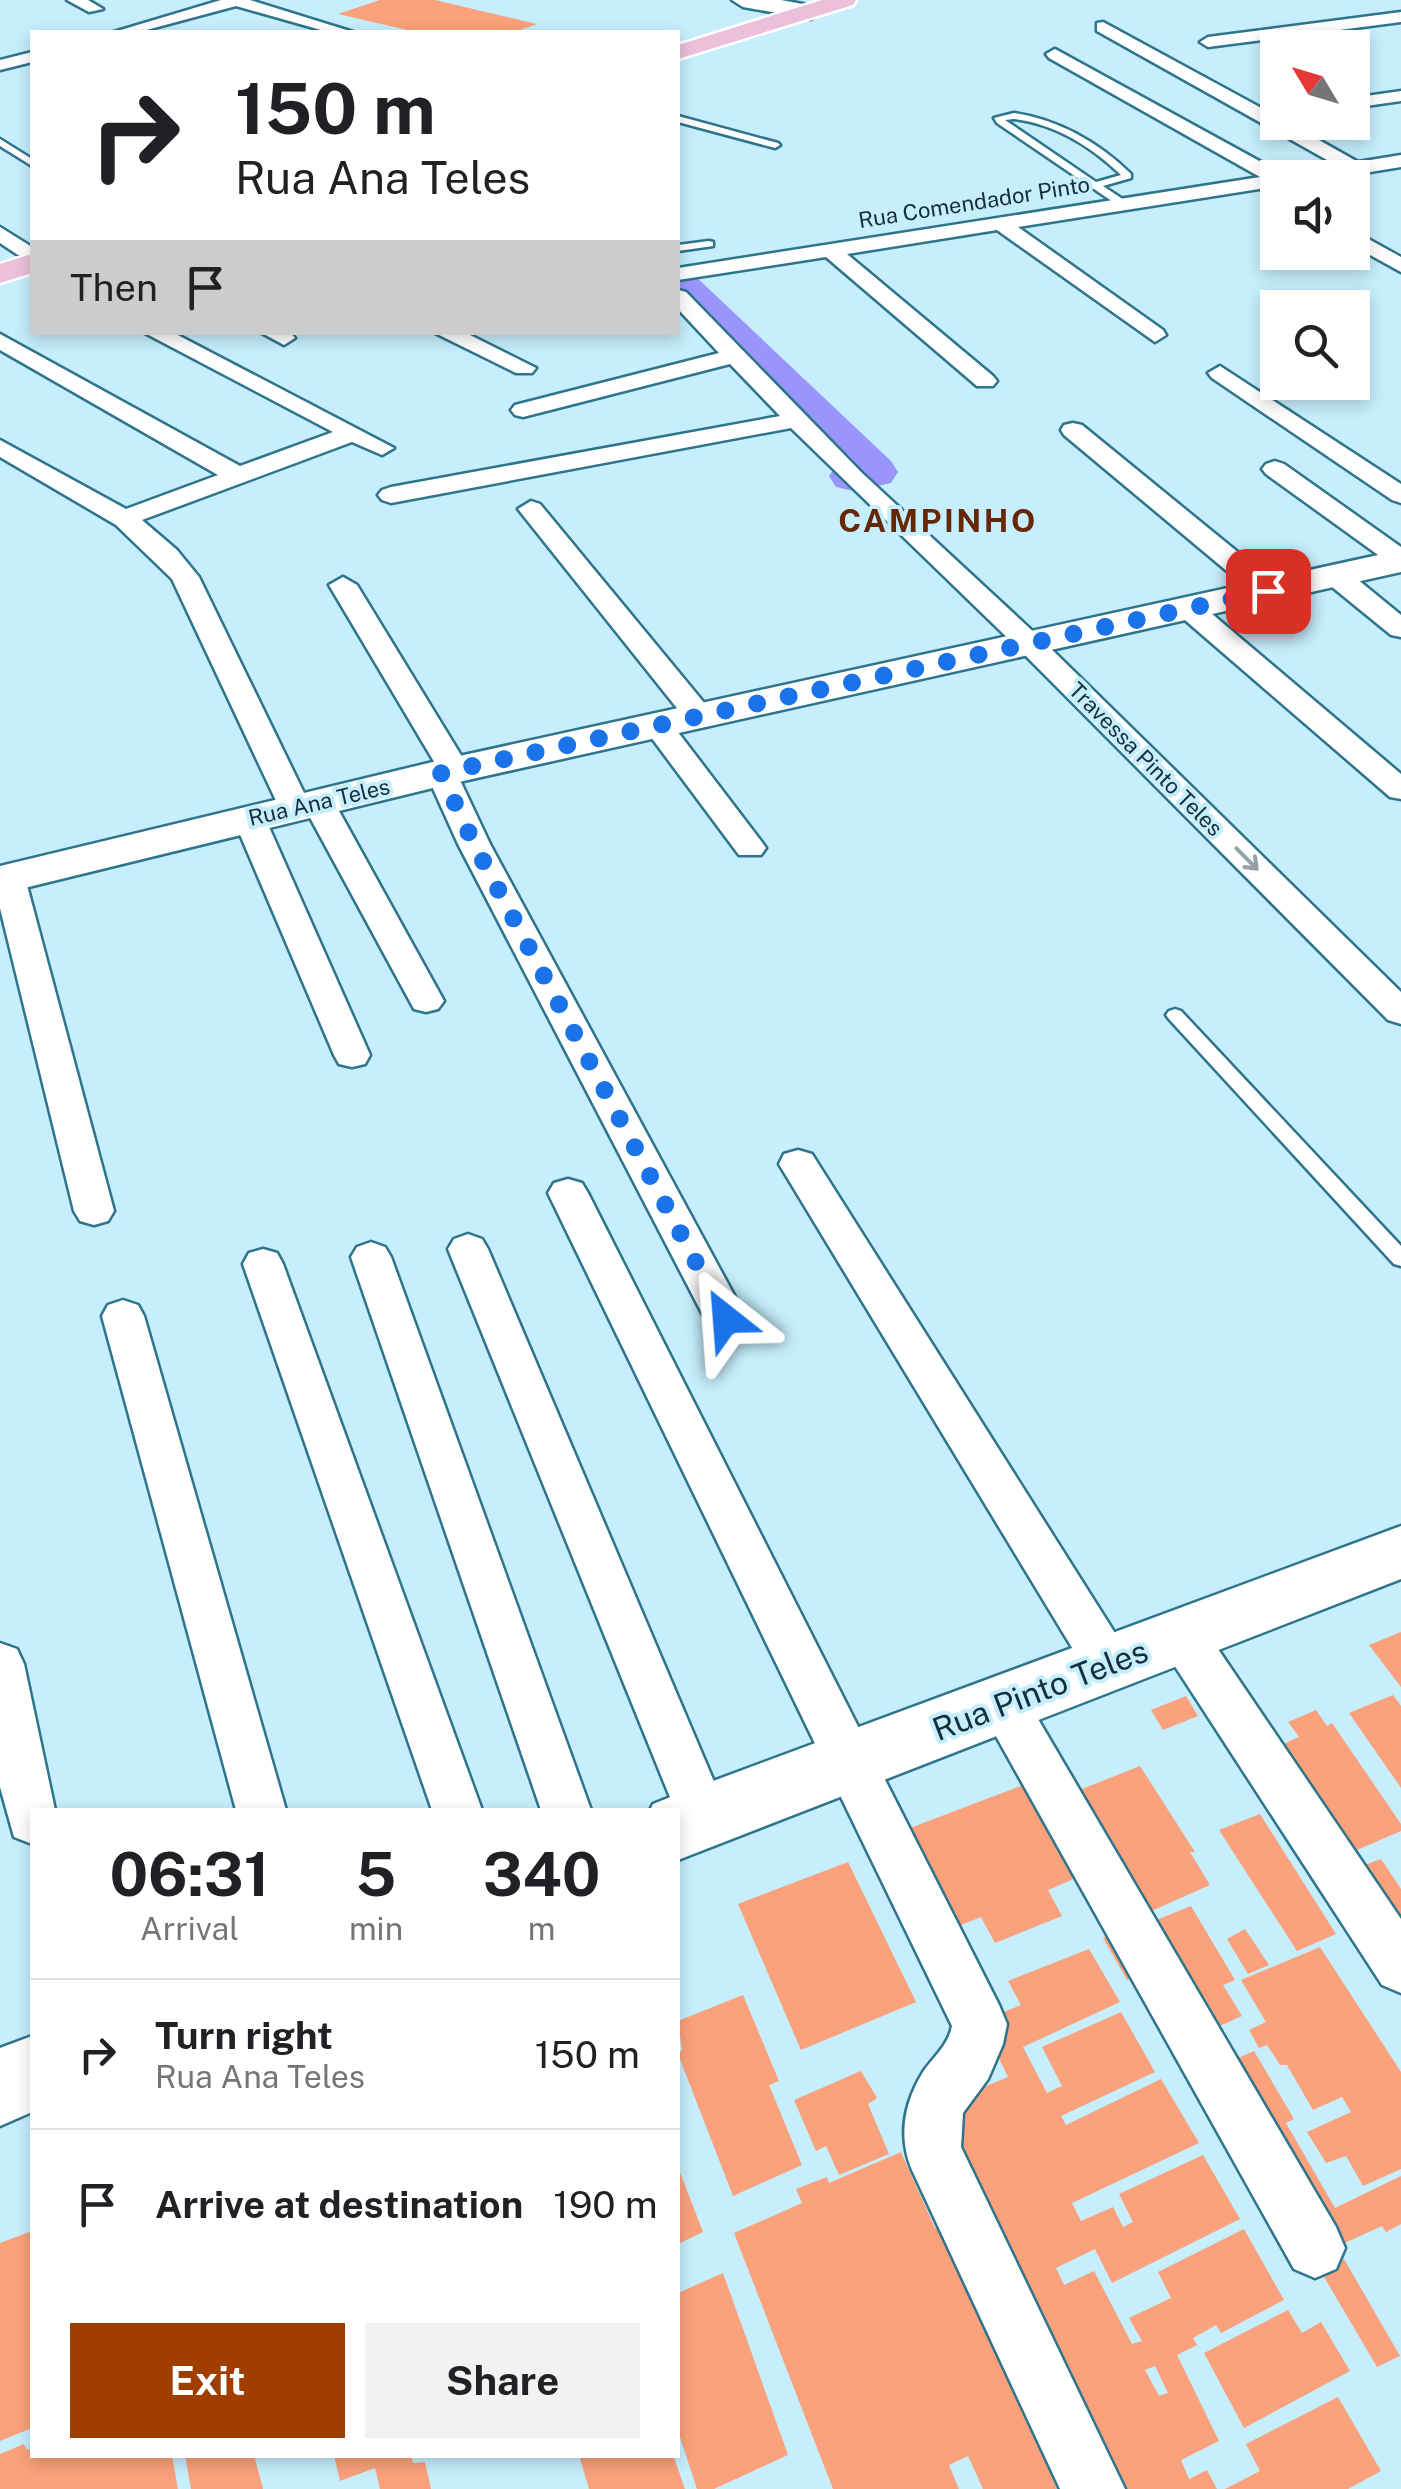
<!DOCTYPE html>
<html lang="en">
<head>
<meta charset="utf-8">
<style>
	body { margin:0; font-family:"Public Sans",sans-serif; background:#f2f2f2; color:#202124; height:100vh; display:flex; flex-direction:column; font-size:38px; white-space:nowrap }
	* { box-sizing:border-box; margin:0 }
	p { font-size:32px; color:#757577 }
	.icon { flex:none; width:55px; height:55px; fill:none; stroke:currentColor; stroke-width:2; stroke-linecap:round; stroke-linejoin:round }
	.map { position:relative; flex:1; overflow:hidden }
	.details { position:absolute; left:30px; top:1808px; width:650px; height:650px; display:flex; flex-direction:column; background:#fff; border-radius:0px; box-shadow:0 5px 15px #0003 }
	.details>* { flex:none }
	.guide { position:absolute; left:30px; top:30px; width:650px; height:305px; border-radius:0px; box-shadow:0 5px 15px #0003; background:#fff; color:#202124; overflow:hidden }
	.needle { width:65px; rotate:308deg }
	.buttons { position:absolute; left:1260px; top:30px; display:grid; gap:20px }
	.buttons a { display:grid; place-items:center; width:110px; height:110px; border-radius:0px; background:#fff; box-shadow:0 5px 15px #0003; font-size:50px }
	.pin { position:absolute; display:grid; place-items:center; width:85px; height:85px; color:#fff; margin:-42px; border-radius:20px; box-shadow:0 5px 15px #0006 }
	.me { position:absolute; width:110px; margin:-55px; rotate:332deg; stroke-linejoin:round; filter:drop-shadow(0 0 8px #0008) }
	.turn { display:flex; align-items:center; gap:35px; height:210px; padding:0 40px; font-size:45px }
	.turn .icon { width:130px; height:130px; stroke-width:2.5 }
	.turn b { display:block; font-size:70px; line-height:85px }
	.then { display:flex; align-items:center; height:95px; padding:0 40px; background:#0003; gap:20px; font-size:38px }
	.eta { display:flex; justify-content:space-evenly; align-items:center; height:170px; text-align:center }
	.eta b { font-size:60px; font-weight:700; line-height:70px }
	.primary-button { display:flex; gap:20px; margin-top:auto; padding:20px 40px }
	.primary-button a { flex:1; height:115px; border-radius:0px; background:#a03e00; color:#fff; font-size:40px; font-weight:700; line-height:115px; text-align:center }
	.primary-button a+a { background:#f2f2f2; color:#202124 }
	ul { padding:0; list-style:none }
	li { display:flex; align-items:center; gap:30px; height:150px; padding:0 40px; border-top:2px solid #e0e0e0 }
	li div { flex:1 }
	li b { display:block; font-size:38px }
	li em { font-style:normal }
	.map>svg:first-child { display:block }
	.lines { fill:none; stroke-linecap:round; stroke-linejoin:round }
	.river { fill:#9995fd; fill-rule:evenodd }
	.building { fill:#fba17b; fill-rule:evenodd }
	.lane-casing { stroke:#2e748b; stroke-width:5 }
	.street-casing { stroke:#2e748b; stroke-width:5 }
	.secondary-casing { stroke:#2e748b; stroke-width:5 }
	.primary-casing { stroke:#fff; stroke-width:5 }
	.lane { fill:#fff; fill-rule:evenodd }
	.street { fill:#fff; fill-rule:evenodd }
	.secondary { fill:#fff; fill-rule:evenodd }
	.primary { fill:#ecc0da; fill-rule:evenodd }
	.oneway { stroke:#95a1a6 }
	.route { stroke:#1a73e8; stroke-width:18; stroke-dasharray:0 32.4 }
	.labels { text-anchor:middle; dominant-baseline:central; stroke-width:8; stroke-linejoin:round; paint-order:stroke }
	.far-street-label { font-size:22px; fill:#132f3a; stroke:#c6eefd }
	.far-district-label { font-size:32px; font-weight:bold; letter-spacing:2.5px; fill:#662705; stroke:#c6eefd }
	.near-street-label { font-size:32px; fill:#132f3a; stroke:#c6eefd }
</style>
</head>
<body>
<div class="map">
<svg width="1401" height="2489" viewBox="0 0 1401 2489">
	<rect width="100%" height="100%" fill="#c6eefd"/>
	<g class="lines">
		<path class="river" d="M678,270L693,274L891,461L898,472L891,483L854,491L836,487L829,476L837,465L678,307Z"/>
	</g>
	<g class="building">
		<path d="M380,0H435L537,24L515,32H416L338,14Z"/>
		<path d="M1401,1632V1687L1369,1645Z"/>
		<path d="M1393,1695L1401,1706V1788L1349,1713Z"/>
		<path d="M1186,1696L1198,1716L1163,1730L1151,1710Z"/>
		<path d="M1316,1710L1327,1726L1332,1723L1401,1824V1831L1350,1853L1277,1747L1299,1737L1288,1722Z"/>
		<path d="M1140,1766L1195,1852H1190L1210,1885L1149,1912L1077,1791Z"/>
		<path d="M1026,1784L1078,1877L1048,1890L1062,1916L995,1943L981,1917L946,1931L897,1833Z"/>
		<path d="M1260,1814L1336,1934L1297,1951L1219,1830Z"/>
		<path d="M1381,1859L1401,1889V1919L1359,1867Z"/>
		<path d="M848,1862L916,2002L801,2050L738,1904Z"/>
		<path d="M1191,1906L1235,1980L1223,1985L1242,2016L1211,2030L1149,1923Z"/>
		<path d="M1124,1929L1148,1972L1127,1980L1103,1938Z"/>
		<path d="M1245,1929L1269,1965L1248,1974L1227,1939Z"/>
		<path d="M1320,1947L1401,2072V2169L1363,2186L1346,2156L1326,2163L1307,2132L1351,2112L1342,2097L1313,2110L1287,2065H1280L1267,2045L1259,2048L1249,2030L1266,2022L1241,1980Z"/>
		<path d="M1089,1949L1120,2002L1023,2047L1047,2093L1062,2086L1042,2047L1121,2012L1155,2072L1061,2116L1066,2125L1161,2079L1199,2143L1072,2203L1081,2221L1113,2207L1123,2227L1133,2222L1119,2194L1203,2155L1240,2219L1112,2283L1095,2249L1056,2268L1064,2285L1094,2271L1132,2344L1142,2341L1129,2318L1171,2298L1158,2272L1244,2229L1284,2300L1221,2333L1216,2325L1193,2338L1197,2345L1177,2355L1219,2441L1181,2460L1189,2479L1207,2470L1217,2489H1123L938,2106L1008,2077L981,2021L1021,2005L1008,1981ZM1155,2366L1168,2393L1159,2396L1145,2370Z"/>
		<path d="M743,1995L779,2081L769,2085L802,2165L733,2196L678,2054L682,2050L678,2021Z"/>
		<path d="M1254,2051L1294,2119L1286,2123L1335,2208L1401,2176V2224L1386,2232L1382,2226L1336,2247L1229,2062Z"/>
		<path d="M861,2071L877,2098L868,2104L889,2154L839,2175L826,2146L816,2151L794,2100Z"/>
		<path d="M901,2152L935,2228L943,2225L1057,2489H983L968,2456L949,2465L959,2489H833L734,2233L802,2203L796,2189L827,2177L829,2183Z"/>
		<path d="M678,2167L703,2232L678,2244Z"/>
		<path d="M32,2231V2428L0,2441V2243Z"/>
		<path d="M1344,2259L1400,2356L1377,2367L1320,2270Z"/>
		<path d="M723,2273L788,2455L714,2489H697L678,2431V2293Z"/>
		<path d="M1288,2310L1302,2333L1321,2322L1350,2371L1244,2428L1204,2353Z"/>
		<path d="M1338,2397L1381,2471L1348,2489H1225L1260,2471L1246,2444Z"/>
		<path d="M24,2444L27,2450L32,2448V2455H172L178,2489H0V2454Z"/>
		<path d="M185,2455H254L263,2489H191Z"/>
		<path d="M334,2455H411L413,2463L425,2462L431,2489H380L375,2468L340,2481Z"/>
		<path d="M579,2455H673L685,2489H589Z"/>
	</g>
	<g class="lines">
		<g class="lane-casing">
			<g id="lane">
				<path d="M1014,113C1060,120 1099,143 1131,174V178L1103,186L1127,202V206H1119L997,123L994,118ZM1014,119C1055,124 1092,147 1121,175L1096,182L1005,120Z"/>
				<path d="M678,116L778,143L780,145L775,148L678,122Z"/>
				<path d="M0,139L32,159V166L0,146Z"/>
				<path d="M709,241L713,242V246L678,251V245Z"/>
				<path d="M1175,1009L1181,1011L1401,1246V1266L1394,1264L1169,1019L1166,1015L1169,1011Z"/>
			</g>
		</g>
		<g class="street-casing">
			<g id="street">
				<path d="M67,0H88L103,9L89,12Z"/>
				<path d="M221,0H250L353,32H328L236,6L139,32H114Z"/>
				<path d="M1401,12V22L1208,47L1200,42L1208,37Z"/>
				<path d="M1103,22L1278,117V122H1287L1358,162L1401,155V167L1333,178H1278V186L1018,227L1163,330L1166,335L1155,342L997,230L847,254L993,376L997,381L993,386H977L826,257L678,280V268L1260,177L1049,58L1046,54L1055,49L1285,175L1336,165L1097,31V23Z"/>
				<path d="M32,52V62L0,70V60Z"/>
				<path d="M1401,91V101L1352,108V98Z"/>
				<path d="M0,227L32,247V255H18L0,243Z"/>
				<path d="M1352,230L1401,257V272L1352,245Z"/>
				<path d="M678,290L686,292L861,472L1039,637L1401,992V1024L1388,1020L1019,649L791,428L391,503L382,500L378,495L382,490L391,487L780,416L730,364L523,417L515,415L511,410L515,405L719,353L678,309Z"/>
				<path d="M143,332H172L394,448L382,455L352,442L142,520L177,550L199,577L306,797L318,793L329,795L334,802L444,1001L438,1009L426,1012L414,1009L307,812L295,816L284,814L279,807L172,579L116,525L0,457V440L126,509L218,475L0,350V334L240,466L333,432Z"/>
				<path d="M260,332H290L295,338L284,345Z"/>
				<path d="M433,332H464L536,368L532,373H516Z"/>
				<path d="M1220,366L1401,484V503L1392,500L1212,378L1208,373Z"/>
				<path d="M1073,423L1082,425L1278,585L1282,591L1278,597H1258L1064,435L1061,430L1064,425Z"/>
				<path d="M1275,461L1284,464L1401,547V567L1392,565L1266,474L1262,469L1266,464Z"/>
				<path d="M531,501L540,504L710,710L714,716L710,722H688L522,514L518,509Z"/>
				<path d="M1336,568L1346,570L1401,615V637L1391,635L1326,582L1322,576Z"/>
				<path d="M343,577L357,585L470,770L459,778L490,844L747,1319L741,1330L726,1335L711,1330L705,1319L458,844L426,773L436,765L329,585Z"/>
				<path d="M1188,600L1198,602L1401,774V799L1390,797L1178,614L1174,608Z"/>
				<path d="M657,716L668,719L761,841L766,848L761,855H739L642,725L646,719Z"/>
				<path d="M249,808L260,811L265,818L370,1055L365,1064L352,1067L339,1064L334,1055L233,818L238,811Z"/>
				<path d="M9,868L21,871L25,878L114,1211L108,1221L94,1225L80,1221L74,1211L0,908V870Z"/>
				<path d="M798,1150L812,1154L1125,1649L1132,1664L1125,1679L1108,1685L1091,1679L779,1164L784,1154Z"/>
				<path d="M568,1179L582,1183L588,1193L999,2005L1007,2024L1003,2044L988,2079L963,2113L961,2147L1125,2489H1060L912,2170C898,2137 904,2103 923,2072C934,2056 948,2046 952,2026L548,1193L554,1183Z"/>
				<path d="M468,1234L482,1239L488,1249L729,1817L721,1834L703,1841L685,1834L678,1817L448,1249L454,1239Z"/>
				<path d="M371,1242L385,1247L391,1257L591,1810H541L351,1257L357,1247Z"/>
				<path d="M263,1249L277,1253L283,1264L482,1810H432L243,1264L249,1253Z"/>
				<path d="M123,1300L138,1305L144,1316L286,1810H236L102,1316L108,1305Z"/>
				<path d="M1182,1615L1199,1621L1401,1919V1993L1382,1985L1165,1651L1158,1636L1165,1621Z"/>
				<path d="M0,1643L17,1649L24,1664L55,1810H32V1844L14,1837L0,1787Z"/>
				<path d="M1004,1683L1021,1690L1336,2227L1345,2248L1336,2269L1315,2278L1294,2269L987,1720L980,1705L987,1690Z"/>
			</g>
		</g>
		<g class="secondary-casing">
			<g id="secondary">
				<path d="M732,0H781L819,7L822,12L811,19L743,7Z"/>
				<path d="M1401,550V572L441,786L0,894V866L441,760Z"/>
				<path d="M1401,1526V1579L678,1860V1810H650L653,1804L678,1794Z"/>
				<path d="M32,2036V2112L0,2126V2048Z"/>
			</g>
		</g>
		<g class="primary-casing">
			<g id="primary">
				<path d="M822,0H856L853,5L678,59V45Z"/>
				<path d="M32,254V273L0,283V264Z"/>
			</g>
		</g>
		<use href="#lane" class="lane"/>
		<use href="#street" class="street"/>
		<use href="#secondary" class="secondary"/>
		<use href="#primary" class="primary"/>
	</g>
	<defs><path id="oneway-shaft" d="M-6 0H5M1.5-3L5.5 0L1.5 3" fill="none" stroke-width="1.6" stroke-linecap="round" stroke-linejoin="round" transform="scale(2.5)"/></defs>
	<use class="oneway" href="#oneway-shaft" transform="translate(1247 859) rotate(45)"/>
	<g class="lines">
		<path class="route" d="M726,1319L474,844L441,773L1268,591"/>
	</g>
	<g class="labels">
		<g class="far-street-label">
			<text transform="translate(974 202) rotate(-9)">Rua Comendador Pinto</text>
			<text transform="translate(1146 759) rotate(45)">Travessa Pinto Teles</text>
			<text transform="translate(319 802) rotate(-13)">Rua Ana Teles</text>
		</g>
		<g class="far-district-label">
			<text x="938" y="520">CAMPINHO</text>
		</g>
		<g class="near-street-label">
			<text transform="translate(1040 1690) rotate(-21)">Rua Pinto Teles</text>
		</g>
	</g>
</svg>
<div class="buttons">
<a><svg class="needle" viewBox="-14 -14 28 28"><path d="M0-13l5 13h-10z" fill="#e53935"/><path d="M0 13l5-13h-10z" fill="#757577"/></svg></a>
<a><svg class="icon" aria-label="sound" viewBox="0 0 24 24"><path d="M4 9h4l5-4v14l-5-4H4zM17 9q2 3 0 6"/></svg></a>
<a><svg class="icon" aria-label="search" viewBox="0 0 24 24"><circle cx="10" cy="10" r="6"/><path d="M15 15l6 6"/></svg></a>
</div>
<div class="pin" style="left:1268px;top:591px;background:#d93025"><svg class="icon" aria-label="arrive" viewBox="0 0 24 24"><path d="M6 21V4h12l-3 4 3 4H6"/></svg></div>
<svg class="me" style="left:726px;top:1319px" viewBox="-20 -20 40 40"><path d="M0-17L14 15 0 8-14 15z" fill="#1a73e8" stroke="#fff" stroke-width="4"/></svg>
<div class="guide">
<div class="turn"><svg class="icon" aria-label="right" viewBox="0 0 24 24"><path d="M7 20v-9h11M14 6l5 5-5 5"/></svg><div><b>150 m</b>Rua Ana Teles</div></div>
<div class="then">Then<svg class="icon" aria-label="arrive" viewBox="0 0 24 24"><path d="M6 21V4h12l-3 4 3 4H6"/></svg></div>
</div>
<section class="details">
<div class="eta">
<div><b>06:31</b><p>Arrival</p></div>
<div><b>5</b><p>min</p></div>
<div><b>340</b><p>m</p></div>
</div>
<ul>
<li><svg class="icon" aria-label="right" viewBox="0 0 24 24"><path d="M7 20v-9h11M14 6l5 5-5 5"/></svg><div><b>Turn right</b><p>Rua Ana Teles</p></div><em>150 m</em></li>
<li><svg class="icon" aria-label="arrive" viewBox="0 0 24 24"><path d="M6 21V4h12l-3 4 3 4H6"/></svg><div><b>Arrive at destination</b></div><em>190 m</em></li>
</ul>
<div class="primary-button"><a>Exit</a><a>Share</a></div>
</section>
</div>
</body>
</html>
